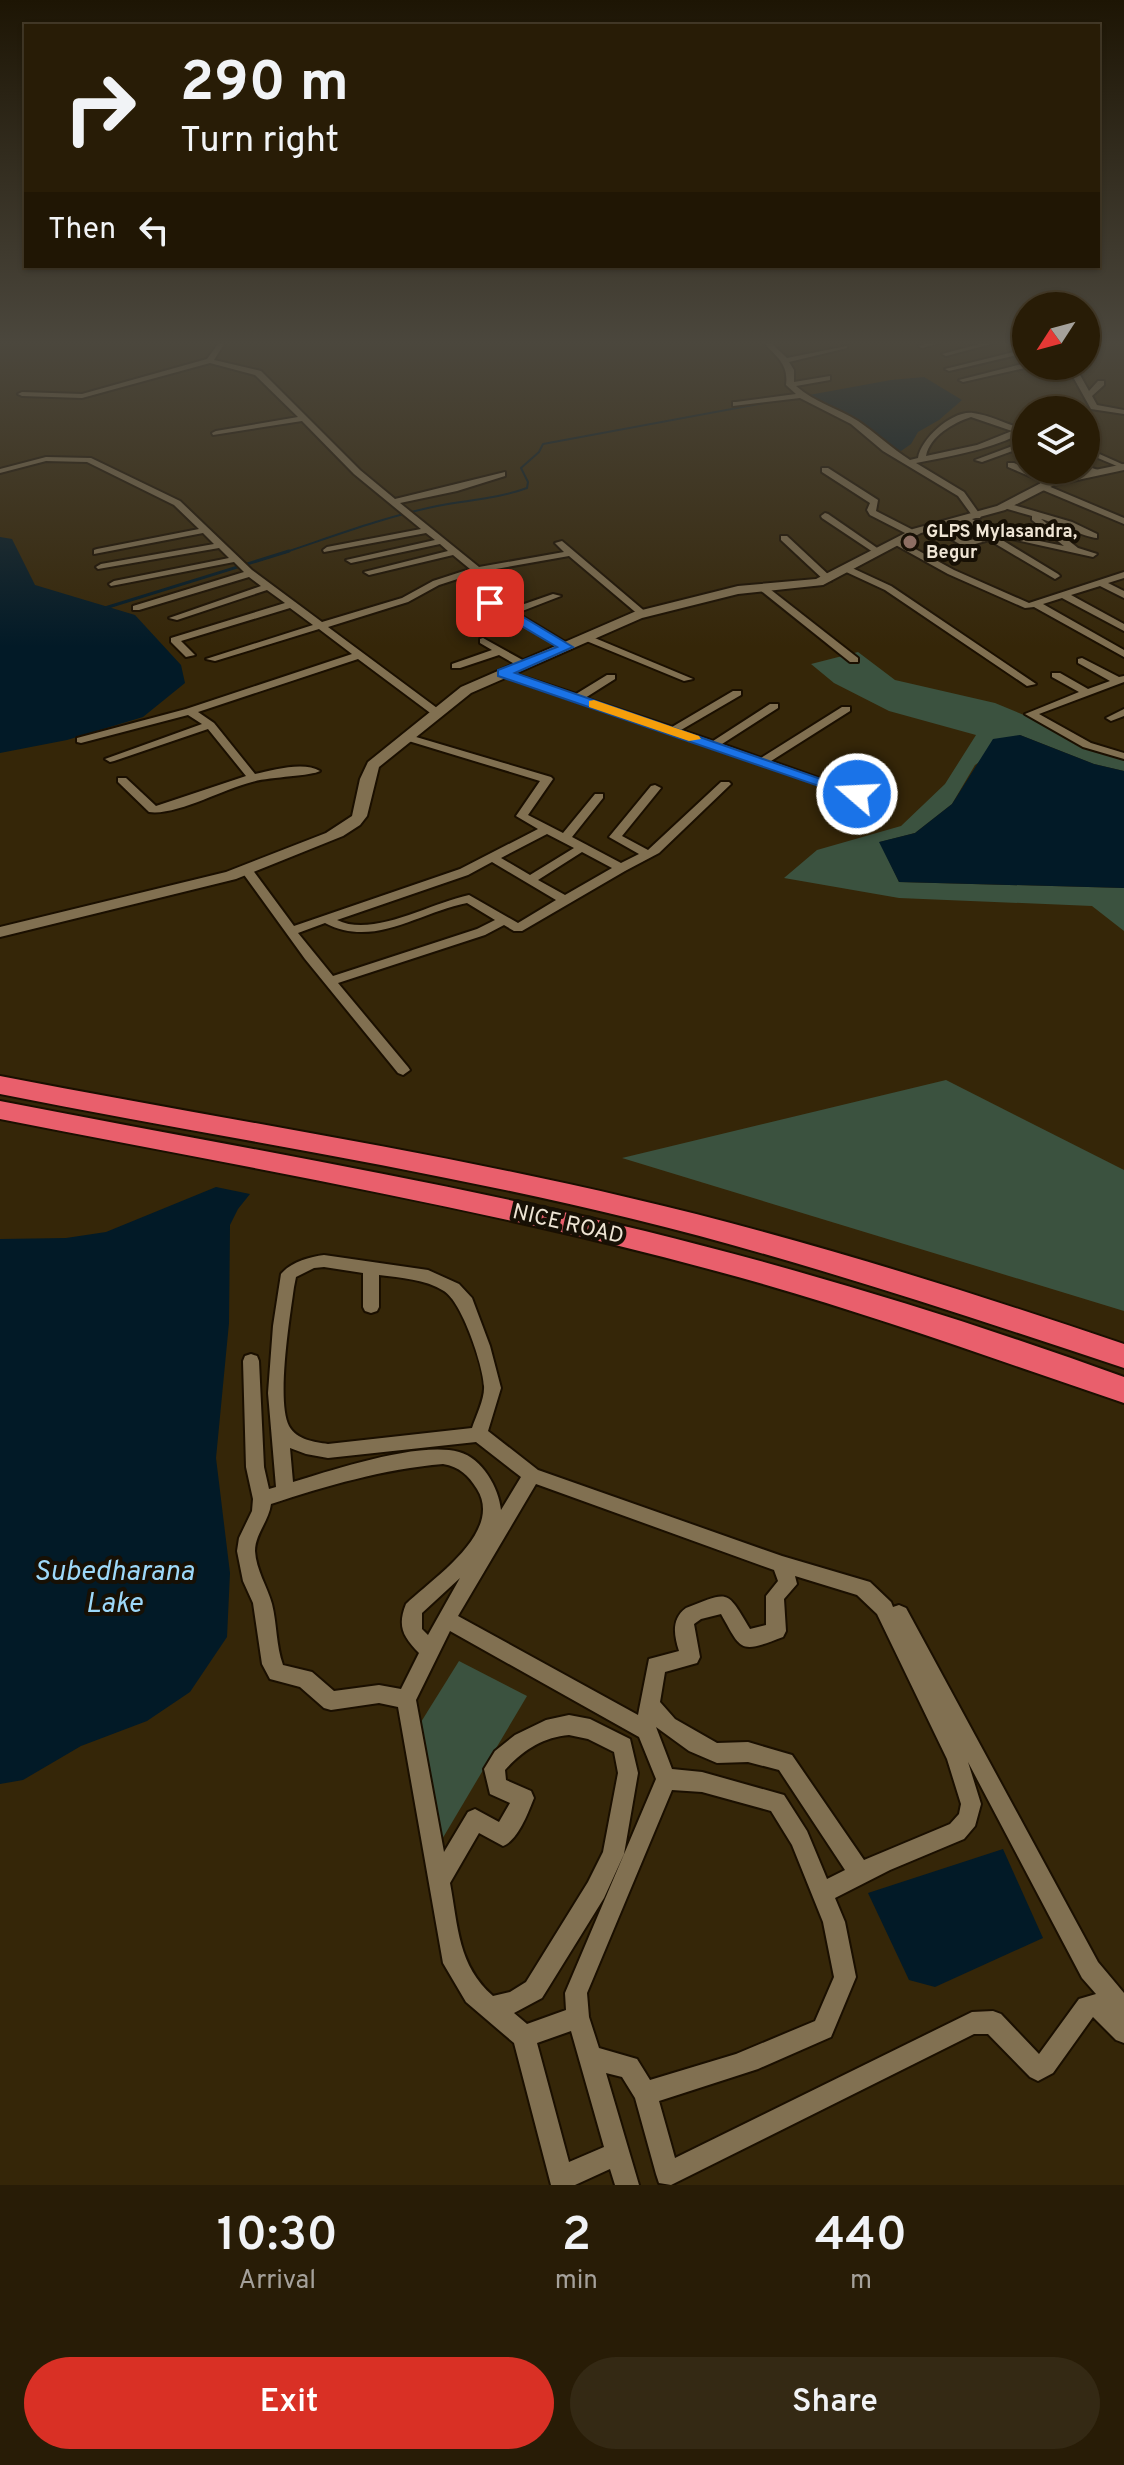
<!DOCTYPE html>
<html lang="en">
<head>
<meta charset="utf-8">
<style>
	body { margin:0; font-family:Overpass,sans-serif; background:#342914; color:#f1f3f6; height:100vh; display:flex; flex-direction:column; font-size:30px; white-space:nowrap }
	* { box-sizing:border-box; margin:0 }
	p { font-size:26px; color:#a5a19b }
	.icon { flex:none; width:44px; height:44px; fill:none; stroke:currentColor; stroke-width:2; stroke-linecap:round; stroke-linejoin:round }
	.map { position:relative; height:2185px; overflow:hidden }
	.sheet { display:flex; flex-direction:column; background:#281c06; flex:1 }
	.sheet>* { flex:none }
	.banner { position:absolute; left:24px; top:24px; width:1076px; height:244px; border-radius:0px; box-shadow:0 2px 6px #0004,0 0 0 2px #443a28; background:#281c06; color:#f1f3f6; overflow:hidden }
	.needle { width:52px; rotate:234deg }
	.tools { position:absolute; left:1012px; top:292px; display:grid; gap:16px }
	.tools a { display:grid; place-items:center; width:88px; height:88px; border-radius:50%; background:#281c06; box-shadow:0 2px 6px #0004,0 0 0 2px #443a28; font-size:40px }
	.pin { position:absolute; display:grid; place-items:center; width:68px; height:68px; color:#fff; margin:-34px; border-radius:16px; box-shadow:0 4px 12px #0006 }
	.me { position:absolute; width:88px; margin:-44px; rotate:289deg; stroke-linejoin:round; filter:drop-shadow(0 0 6px #0008) }
	.turn { display:flex; align-items:center; gap:28px; height:168px; padding:0 24px; font-size:36px }
	.turn .icon { width:104px; height:104px; stroke-width:2.5 }
	.turn b { display:block; font-size:56px; line-height:68px }
	.then { display:flex; align-items:center; height:76px; padding:0 24px; background:#0003; gap:16px; font-size:30px }
	.eta { display:flex; justify-content:space-evenly; align-items:center; height:136px; text-align:center }
	.eta b { font-size:48px; font-weight:600; line-height:56px }
	.button { display:flex; gap:16px; margin-top:auto; padding:16px 24px }
	.button a { flex:1; height:92px; border-radius:48px; background:#d93025; color:#fff; font-size:32px; font-weight:600; line-height:92px; text-align:center }
	.button a+a { background:#342914; color:#f1f3f6 }
	.map>svg:first-child { display:block }
	.green { fill:#3b523f }
	.water { fill:#021a27 }
	.lines { fill:none; stroke-linecap:round; stroke-linejoin:round }
	.stream-far1 { stroke:#021a27; stroke-width:2 }
	.stream { stroke:#021a27; stroke-width:3 }
	.minor-casing { stroke:#1a0f00; stroke-width:4 }
	.tertiary-casing { stroke:#1a0f00; stroke-width:4 }
	.motorway-casing { stroke:#1a0f00; stroke-width:4 }
	.minor { fill:#817051; fill-rule:evenodd }
	.tertiary { fill:#817051; fill-rule:evenodd }
	.motorway { fill:#e95f6c; fill-rule:evenodd }
	.route { fill:#1a73e8; stroke:#114b97; stroke-width:2 }
	.slow { fill:#f59e0b }
	.education-dot { fill:#8d6e63; stroke:#171005; stroke-width:3 }
	.labels { text-anchor:middle; dominant-baseline:central; stroke-width:8; stroke-linejoin:round; paint-order:stroke }
	.far-poi-label { font-size:18px; font-weight:bold; fill:#eee4d4; stroke:#171005; text-anchor:start }
	.street-label { font-size:22px; fill:#eee4d4; stroke:#171005 }
	.near-water-label { font-size:28px; font-style:italic; fill:#9dd9fa; stroke:#171005 }
</style>
</head>
<body>
<div class="map">
<svg width="1124" height="2185" viewBox="0 0 1124 2185">
	<rect width="100%" height="100%" fill="#352608"/>
	<g class="green">
		<path d="M858,652L895,680L995,703L1106,749L1124,752V771L1094,764L1020,735L975,765L952,804L915,833L880,842L899,882L1124,888V931L1092,906L899,898L784,878L817,850L901,826L945,784L976,735L889,711L834,683L811,664Z"/>
		<path d="M946,1080L1124,1170V1311L622,1158Z"/>
		<path d="M459,1661L527,1696L441,1841L416,1730Z"/>
	</g>
	<g class="water">
		<path d="M924,377L962,400L939,420L918,432L911,444L901,451L876,438L853,418L809,395L891,380Z"/>
		<path d="M0,537L12,539L35,585L135,615L181,665L185,683L143,717L67,740L0,753Z"/>
		<path d="M1020,735L1094,764L1124,771V888L899,882L879,842L915,833L952,804L993,739Z"/>
		<path d="M216,1187L250,1194L238,1209L230,1225L229,1323L216,1458L230,1573L227,1637L190,1692L147,1721L81,1746L23,1780L0,1784V1239L66,1238L106,1232Z"/>
		<path d="M1003,1849L1043,1938L935,1987L909,1980L868,1893Z"/>
	</g>
	<g class="lines">
		<path class="stream-far1" d="M283,553C334,536 384,517 437,506C468,500 497,499 527,488L528,482L521,468L539,452L543,444L780,400"/>
		<path class="stream" d="M105,608L289,551"/>
		<g class="minor-casing">
			<g id="minor">
				<path d="M220,341H226L214,360L261,371L360,470L395,499L505,472V476L457,491L400,503L479,567L564,552L555,543L562,541L648,614L640,616L569,556L479,572L439,585L408,602L328,627L441,711V715H433L358,659L198,712L214,723L255,774C273,770 304,761 320,771C312,776 267,777 252,782C223,789 176,816 149,812L118,782V778H126L156,806L246,776L208,729L114,761L110,762L105,759L202,724L188,715L81,743L77,742V738L186,709L352,654L319,629L215,661L206,659L313,625L290,608L181,641L195,655L186,657L171,642V638L285,603L267,590L177,620L169,618L261,586L249,577L139,610H133V606L244,572L234,562L111,586L109,584L114,581L229,558L219,548L98,569L96,567L101,564L214,544L203,533L94,554V550L97,549L199,529L174,505L87,462L46,461L0,473V469L46,457L91,458L180,501L252,570L322,622L402,598L433,581L470,569L453,555L369,575L364,572L448,551L440,544L351,563L346,560L435,540L426,533L324,552L323,550L327,547L421,529L354,474L302,421L213,435L212,433L216,431L298,417L255,375L210,363L82,398L22,396L18,394L22,392L82,394L207,359Z"/>
				<path d="M762,341H769L787,358L847,346V348L789,362L794,370V382L830,376V380L796,386C815,403 838,408 858,421C876,433 891,448 910,460L918,458C921,438 953,410 973,413C989,415 1007,424 1022,429V433C988,450 952,456 916,463L964,492L981,516L980,518H974L958,496L883,451L851,424L800,398L733,406V402H736L796,394L786,385C789,363 775,356 762,341ZM971,417L1012,431L977,445L926,456C930,436 953,423 971,417Z"/>
				<path d="M935,341H946L922,348L918,346Z"/>
				<path d="M991,341H1002L946,356L942,354Z"/>
				<path d="M1026,349V353L949,371L945,369Z"/>
				<path d="M1026,363V366L1029,367L963,382L959,380Z"/>
				<path d="M1067,366H1075L1089,391L1098,381H1104V385L1092,396L1097,405L1124,410V414L1091,409Z"/>
				<path d="M1026,441V446L982,462L975,460Z"/>
				<path d="M1086,448L1124,465V469L1086,453Z"/>
				<path d="M1008,463H1014L1055,482L1048,484L1008,467Z"/>
				<path d="M1086,466L1098,470L1099,472L1095,474L1084,470H1086Z"/>
				<path d="M822,468H828L878,500L876,511L915,531V535H909L870,515L867,510L870,503L822,472Z"/>
				<path d="M1056,470H1067L1077,476L1070,478Z"/>
				<path d="M1041,483L1124,518V524L1038,488L1037,486Z"/>
				<path d="M1007,503L1072,522L1097,534V538C1084,537 1057,523 1041,519L1078,548L1097,554L1093,557L994,535L1058,574L1060,576L1055,579L989,540L965,547L929,527L936,525L966,541L993,535L962,521V517L965,516L1005,534L1064,546L1032,520V516L1004,508L1003,506Z"/>
				<path d="M825,513L828,514L883,552L876,554L822,518L821,516Z"/>
				<path d="M781,536H787L831,577V581H825L781,540Z"/>
				<path d="M897,539L954,570L1029,603L1124,572V578L1108,583L1124,591V598L1100,586L1071,595L1124,624V631L1062,598L1043,604L1124,650V657L1034,607L1025,608L948,574L894,544V540Z"/>
				<path d="M844,567H850L891,586L1036,684L1027,686L885,590L844,571Z"/>
				<path d="M760,586H766L858,658V662H850L760,590Z"/>
				<path d="M553,594L561,596L517,613L570,645V649H564L494,607L477,606L472,603C484,596 499,602 510,609Z"/>
				<path d="M584,636H590L693,679L684,681L584,640Z"/>
				<path d="M483,638L528,663L529,665L520,667L499,655L460,668H452V664L492,650L480,643V639Z"/>
				<path d="M1082,658L1119,677L1124,676V682L1039,714L1091,743L1124,753V759L1083,747L1025,714L1079,692L1052,677V673H1060L1088,689L1110,681L1078,663V659Z"/>
				<path d="M503,670L576,694L607,675H615V679L585,698L672,727L733,691H741V695L681,730L713,741L770,704H778V708L722,744L761,758L842,707H850V711L771,761L889,803L887,805H879L499,675V671Z"/>
				<path d="M1124,709V716L1111,721L1106,718Z"/>
				<path d="M406,734L551,777L553,779L528,815L563,833L595,794H603V798L572,837L621,863L639,854L609,837L651,786L655,785L661,788L622,836L648,850L721,782H729L731,784L659,853L625,871L522,931H514L504,925L485,935L338,983L408,1067L410,1070L403,1075L398,1073L305,959L242,872L244,869H252L294,926L460,869L538,829L516,816L540,781L402,739V735ZM547,834L574,848L530,875L501,858ZM582,852L612,868L565,895L538,880ZM492,862L556,900L518,923L469,895C430,903 373,938 337,920L468,875ZM467,903L495,920L477,929L333,976L298,933L325,923C374,949 419,912 467,903Z"/>
				<path d="M324,1255L428,1270L459,1284L472,1298L490,1346L501,1388L488,1431L538,1470L782,1556L870,1582L891,1602L893,1607L899,1605L906,1608L1098,1962L1124,1993V2043L1116,2040L1093,2017L1053,2073L1038,2081L1030,2077L988,2034H974L671,2185L659,2183L656,2174L635,2098L622,2077L606,2073L639,2185H615L610,2169L575,2185H551L514,2043L466,2002L443,1963L398,1707L379,1703L331,1710L324,1708L300,1687L270,1679L262,1664L253,1603L243,1581L237,1551L239,1538L252,1511L253,1499L246,1467L243,1361L245,1356L251,1354L257,1356L259,1361L264,1467L269,1489L276,1487L268,1393L273,1326L281,1274C291,1262 309,1257 324,1255ZM324,1267L363,1273V1307L365,1311L371,1313L377,1311L379,1307V1275C401,1278 425,1279 444,1291C462,1302 483,1365 484,1386C485,1398 476,1416 472,1428L328,1444C314,1442 297,1440 289,1426C276,1401 290,1316 294,1287L296,1277L314,1268ZM476,1442L521,1477L501,1510C499,1488 482,1458 459,1452C419,1441 333,1470 293,1482L290,1448L306,1454L328,1458ZM443,1464C460,1467 468,1475 477,1489C504,1532 433,1578 406,1604C397,1626 403,1637 419,1653L401,1689L379,1685L334,1691L312,1672L283,1665C276,1646 277,1624 272,1604C267,1586 256,1570 255,1551C255,1534 269,1521 271,1504C326,1486 384,1469 443,1464ZM536,1484L774,1570L778,1581L766,1596V1625L750,1629C726,1589 730,1591 686,1608C671,1619 674,1635 679,1651L649,1659L638,1715L458,1616ZM795,1576L857,1595L877,1614L947,1759L961,1804L959,1814L950,1824L864,1860L792,1755L748,1742L717,1743L675,1719L660,1702L665,1672L697,1663L700,1657L694,1624L701,1619L721,1614C742,1651 739,1654 783,1637L786,1631L784,1599L797,1584ZM460,1578L428,1635L422,1629V1613ZM450,1631L639,1737L656,1779L565,1993L566,2010L527,2024L514,2013L542,1998L604,1898L624,1854L638,1773L630,1739L590,1719L569,1715L546,1720L515,1735L495,1751L484,1769L490,1794L510,1803L499,1822L475,1809L468,1812L444,1852L416,1700ZM656,1727L689,1751L717,1763L748,1762L779,1770L845,1870L827,1879L807,1831L784,1795L702,1772L672,1769ZM569,1735L588,1739L614,1752L618,1773L603,1852L588,1882L526,1982L510,1992L493,1996C458,1966 458,1926 450,1883L479,1833L503,1846C518,1840 528,1813 534,1798L531,1791L506,1780L505,1770C522,1751 543,1737 569,1735ZM968,1762L1082,1978L1096,1994L1079,1999L1039,2054L1001,2014L993,2011L972,2012L675,2158L659,2101L758,2069L831,2037L856,1977L845,1922L835,1898L890,1870L964,1839L975,1826L981,1804ZM672,1790L702,1792L771,1811L792,1845L823,1922L834,1977L815,2021L736,2054L650,2080L637,2059L599,2048L589,2017L587,1993ZM571,2031L604,2147L569,2162L537,2043Z"/>
			</g>
		</g>
		<g class="tertiary-casing">
			<path id="tertiary" d="M1124,464V470L1054,485L1005,510L921,533L823,585L738,594L642,618L471,693L379,767L367,816L360,825L343,836L236,879L0,937V927L226,872L326,833L352,816L360,779L368,762L461,687L634,612L738,586L816,579L913,529L997,506L1047,480Z"/>
		</g>
		<g class="motorway-casing">
			<g id="motorway">
				<path d="M0,1076C210,1117 422,1149 630,1198C798,1237 961,1289 1124,1344V1368C961,1314 800,1260 633,1219C424,1168 211,1136 0,1094Z"/>
				<path d="M0,1101C215,1143 432,1179 645,1231C807,1271 967,1320 1124,1377V1403C988,1357 854,1308 716,1271C480,1207 239,1166 0,1119Z"/>
			</g>
		</g>
		<use href="#minor" class="minor"/>
		<use href="#tertiary" class="tertiary"/>
		<use href="#motorway" class="motorway"/>
	</g>
	<linearGradient id="sky" x2="0" y2="1"><stop stop-color="#1d1504"/><stop offset="0.53" stop-color="#4b473d"/><stop offset="1" stop-color="#4b473d" stop-opacity="0"/></linearGradient>
	<rect width="1124" height="647" fill="url(#sky)"/>
	<path class="route" d="M486,600H495L573,647L515,673L864,794L862,797H851L498,676V670L557,647L486,605Z"/>
	<path class="slow" d="M594,700L699,736L701,739L689,741L589,707V701Z"/>
	<circle class="education-dot" cx="910" cy="542" r="8"/>
	<g class="labels">
		<g class="far-poi-label">
			<text x="926" y="532">GLPS Mylasandra,<tspan x="926" dy="21">Begur</tspan></text>
		</g>
		<g class="street-label">
			<text transform="translate(568 1225) rotate(13)">NICE ROAD</text>
		</g>
		<g class="near-water-label">
			<text x="114" y="1573">Subedharana<tspan x="114" dy="32">Lake</tspan></text>
		</g>
	</g>
</svg>
<div class="tools">
<a><svg class="needle" viewBox="-14 -14 28 28"><path d="M0-13l5 13h-10z" fill="#e53935"/><path d="M0 13l5-13h-10z" fill="#a5a19b"/></svg></a>
<a><svg class="icon" aria-label="layers" viewBox="0 0 24 24"><path d="M12 4l9 5-9 5-9-5zM3 14l9 5 9-5"/></svg></a>
</div>
<div class="pin" style="left:490px;top:603px;background:#d93025"><svg class="icon" aria-label="arrive" viewBox="0 0 24 24"><path d="M6 21V4h12l-3 4 3 4H6"/></svg></div>
<svg class="me" style="left:857px;top:794px" viewBox="-20 -20 40 40"><circle r="17" fill="#1a73e8" stroke="#fff" stroke-width="3"/><path d="M0-11L8 9 0 5-8 9z" fill="#fff"/></svg>
<div class="banner">
<div class="turn"><svg class="icon" aria-label="right" viewBox="0 0 24 24"><path d="M7 20v-9h11M14 6l5 5-5 5"/></svg><div><b>290 m</b>Turn right</div></div>
<div class="then">Then<svg class="icon" aria-label="left" viewBox="0 0 24 24"><path d="M17 20v-9H6M10 6l-5 5 5 5"/></svg></div>
</div>
</div>
<section class="sheet">
<div class="eta">
<div><b>10:30</b><p>Arrival</p></div>
<div><b>2</b><p>min</p></div>
<div><b>440</b><p>m</p></div>
</div>
<div class="button"><a>Exit</a><a>Share</a></div>
</section>
</body>
</html>
